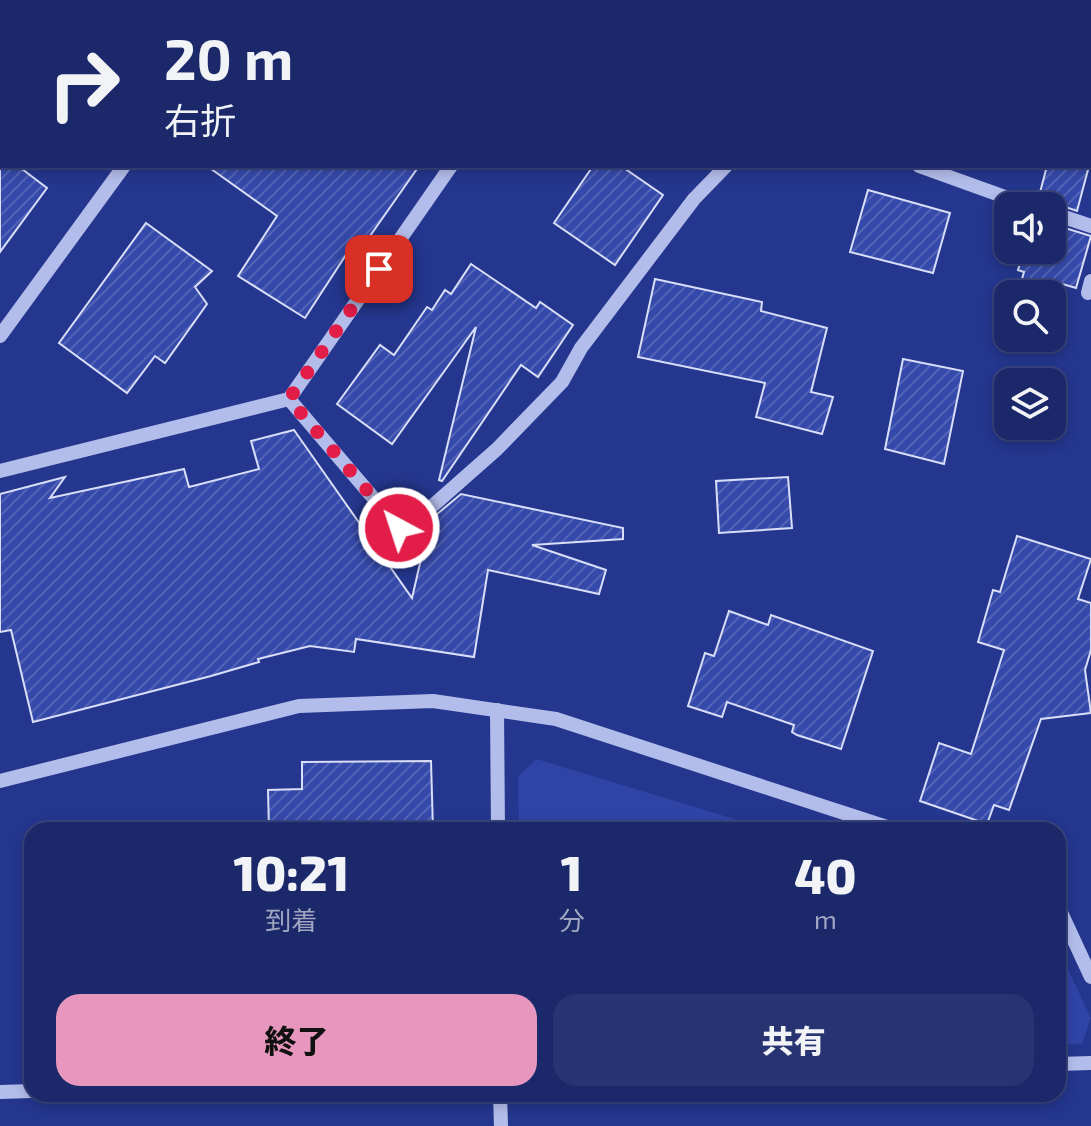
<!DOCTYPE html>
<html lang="ja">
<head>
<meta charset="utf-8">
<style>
	body { margin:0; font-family:"Exo 2","Noto Sans JP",sans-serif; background:#283472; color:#f1f3f6; height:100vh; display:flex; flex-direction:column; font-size:30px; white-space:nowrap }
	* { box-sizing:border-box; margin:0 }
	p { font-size:26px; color:#a0a6c1 }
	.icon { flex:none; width:44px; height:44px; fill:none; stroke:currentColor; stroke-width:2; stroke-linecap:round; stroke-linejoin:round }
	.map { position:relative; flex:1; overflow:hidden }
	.sheet { position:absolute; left:24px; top:822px; width:1042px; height:280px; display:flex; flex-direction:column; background:#1b286a; border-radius:24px; box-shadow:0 4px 12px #0003,0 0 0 2px #39447e }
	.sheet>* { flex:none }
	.banner { position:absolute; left:0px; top:0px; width:1092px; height:168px; box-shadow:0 4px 12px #0003,0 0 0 2px #39447e; background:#1b286a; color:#f1f3f6; overflow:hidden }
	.tools { position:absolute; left:994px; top:192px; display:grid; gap:16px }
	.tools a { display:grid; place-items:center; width:72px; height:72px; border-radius:16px; background:#1b286a; box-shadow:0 4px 12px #0003,0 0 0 2px #39447e; font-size:40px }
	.pin { position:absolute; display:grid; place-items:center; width:68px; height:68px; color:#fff; margin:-34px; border-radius:16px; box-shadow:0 4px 12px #0006 }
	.me { position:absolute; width:88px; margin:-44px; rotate:320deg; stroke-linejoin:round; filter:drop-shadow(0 0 6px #0008) }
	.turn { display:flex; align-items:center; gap:28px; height:168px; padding:0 32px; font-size:36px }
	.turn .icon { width:104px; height:104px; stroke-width:2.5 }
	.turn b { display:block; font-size:56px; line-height:68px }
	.eta { display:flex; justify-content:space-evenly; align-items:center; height:136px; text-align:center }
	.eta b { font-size:48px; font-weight:800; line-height:56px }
	.button { display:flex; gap:16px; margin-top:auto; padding:16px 32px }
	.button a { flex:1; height:92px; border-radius:24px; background:#e797bd; color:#111; font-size:32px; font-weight:800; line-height:92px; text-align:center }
	.button a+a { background:#283472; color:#f1f3f6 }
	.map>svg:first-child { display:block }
	.green { fill:#2f44a5 }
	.building { fill:url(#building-hatch); stroke:#d8def8; stroke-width:2 }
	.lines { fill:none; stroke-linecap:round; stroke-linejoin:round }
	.minor { stroke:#b3bdeb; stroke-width:14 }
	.route { stroke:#e11d48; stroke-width:14; stroke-dasharray:0 25.2 }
</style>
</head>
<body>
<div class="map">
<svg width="1091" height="1126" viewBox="0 0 1091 1126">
	<defs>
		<pattern id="building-hatch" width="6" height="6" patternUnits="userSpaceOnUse" patternTransform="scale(2)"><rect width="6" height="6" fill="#3549aa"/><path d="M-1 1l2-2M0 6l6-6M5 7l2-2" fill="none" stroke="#5364b7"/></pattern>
	</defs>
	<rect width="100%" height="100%" fill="#24368d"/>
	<g class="green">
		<path d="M537,759L771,830H519L518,776Z"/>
		<path d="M1058,948L1091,1018L1082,1044L1058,1045Z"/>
	</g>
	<g class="building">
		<path d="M0,153L2,166H18L47,188L0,252Z"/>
		<path d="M207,166H419L363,246L355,241L305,318L238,276L277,216Z"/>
		<path d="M593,166H621L663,195L615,265L554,223Z"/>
		<path d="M1047,166H1089L1077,211L1054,203L1040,206L1038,200Z"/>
		<path d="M868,190L950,213L933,273L850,252Z"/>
		<path d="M146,223L212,271L195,287L207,304L165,363L155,356L127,393L59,343Z"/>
		<path d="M1052,224L1091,236L1076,288L1059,283L1057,290L1022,279L1024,272L1018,270L1024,250H1052Z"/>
		<path d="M471,264L536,308L540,302L573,325L538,377L521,365L442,481L439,480L476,327L392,444L337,404L380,345L394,355L427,307L432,310L445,290L451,294Z"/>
		<path d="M655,279L762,302L761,311L827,328L811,392L833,397L822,434L756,417L765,383L638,357Z"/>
		<path d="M903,359L963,371L944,464L885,449Z"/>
		<path d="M294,430L412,598L430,520L461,494L623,528V539L532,545L606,570L599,594L488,570L474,657L356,639L354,652L310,646L258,659L259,662L211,676L33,722L11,630L0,632V494L65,477L50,498L184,469L189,487L259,469L251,441Z"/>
		<path d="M788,477L792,528L719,533L716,481Z"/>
		<path d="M1017,536L1091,559L1078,599L1091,603V650L1085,670L1091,713L1041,719L1009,810L994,805L987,824L920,801L939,743L971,754L1004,650L978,642L993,590L1000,592Z"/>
		<path d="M729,611L768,625L771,615L873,651L841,749L797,735L792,732L794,725L727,702L722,717L688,706L705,653L714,656Z"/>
		<path d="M431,761L433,830H269L268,790L302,789V762Z"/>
	</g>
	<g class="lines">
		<g class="minor">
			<path d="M243,2L244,0"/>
			<path d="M565,2L566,0"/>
			<path d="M891,2L893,0"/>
			<path d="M919,166L1030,206"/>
			<path d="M1052,213L1091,226"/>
			<path d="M1088,293L1091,281"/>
			<path d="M0,336L124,166"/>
			<path d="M289,399L399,528L429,509L497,449L562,382L581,348L694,199L726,166"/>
			<path d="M0,471L289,399L451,166"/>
			<path d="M497,710L498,830"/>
			<path d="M0,781L299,706L433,701L556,719L896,830"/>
			<path d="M1058,906L1091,977"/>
			<path d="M1058,1064L1091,1063"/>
			<path d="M0,1092L32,1091"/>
			<path d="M500,1094L501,1126"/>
		</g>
	</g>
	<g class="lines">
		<path class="route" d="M379,269L289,399L399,528"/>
	</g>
</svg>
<div class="tools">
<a><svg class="icon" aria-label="sound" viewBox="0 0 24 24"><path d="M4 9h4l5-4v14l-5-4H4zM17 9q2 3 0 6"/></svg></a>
<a><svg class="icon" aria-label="search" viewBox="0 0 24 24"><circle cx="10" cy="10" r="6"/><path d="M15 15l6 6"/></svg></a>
<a><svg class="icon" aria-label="layers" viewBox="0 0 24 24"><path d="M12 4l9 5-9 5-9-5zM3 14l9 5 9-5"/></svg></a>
</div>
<div class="pin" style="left:379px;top:269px;background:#d93025"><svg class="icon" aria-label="arrive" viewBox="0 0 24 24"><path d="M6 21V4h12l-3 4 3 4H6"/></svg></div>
<svg class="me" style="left:399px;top:528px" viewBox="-20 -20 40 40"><circle r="17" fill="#e11d48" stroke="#fff" stroke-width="3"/><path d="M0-11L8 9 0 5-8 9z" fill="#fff"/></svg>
<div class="banner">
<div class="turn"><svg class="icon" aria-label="right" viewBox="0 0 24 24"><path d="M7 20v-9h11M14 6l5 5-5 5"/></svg><div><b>20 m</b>右折</div></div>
</div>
<section class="sheet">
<div class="eta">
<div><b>10:21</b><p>到着</p></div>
<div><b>1</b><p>分</p></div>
<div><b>40</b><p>m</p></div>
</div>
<div class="button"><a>終了</a><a>共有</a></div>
</section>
</div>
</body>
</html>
